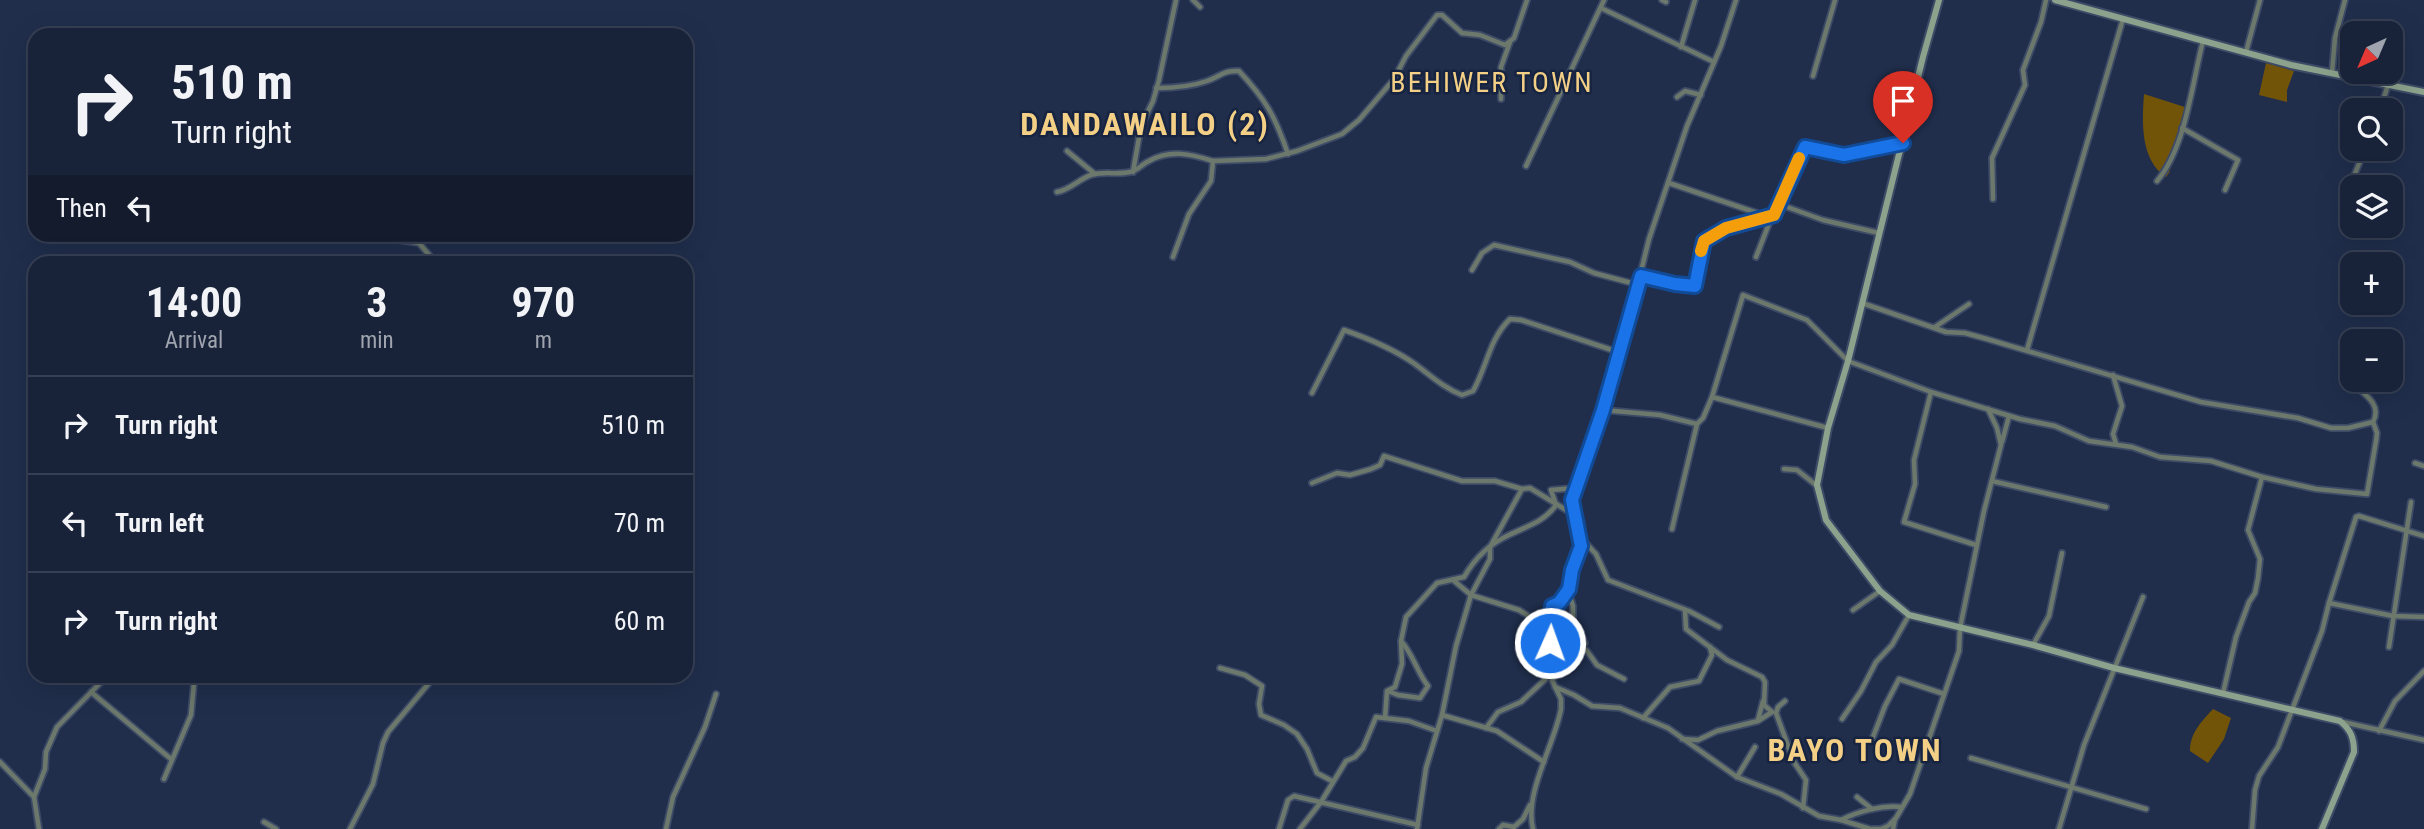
<!DOCTYPE html>
<html lang="en">
<head>
<meta charset="utf-8">
<style>
	body { margin:0; font-family:"Roboto Condensed",sans-serif; background:#212a41; color:#f1f3f6; height:100vh; display:flex; flex-direction:column; font-size:26px; white-space:nowrap }
	* { box-sizing:border-box; margin:0 }
	p { font-size:23px; color:#9fa4ae }
	.icon { flex:none; width:38px; height:38px; fill:none; stroke:currentColor; stroke-width:2; stroke-linecap:round; stroke-linejoin:round }
	.map { position:relative; flex:1; overflow:hidden }
	.side { position:absolute; left:28px; top:256px; width:665px; height:427px; display:flex; flex-direction:column; background:#182239; border-radius:21px; box-shadow:0 7px 28px #0002,0 0 0 2px #363f53 }
	.side>* { flex:none }
	.guide { position:absolute; left:28px; top:28px; width:665px; height:214px; border-radius:21px; box-shadow:0 7px 28px #0002,0 0 0 2px #363f53; background:#182239; color:#f1f3f6; overflow:hidden }
	.needle { width:46px; rotate:224deg }
	.buttons { position:absolute; left:2340px; top:21px; display:grid; gap:14px }
	.buttons a { display:grid; place-items:center; width:63px; height:63px; border-radius:14px; background:#182239; box-shadow:0 7px 28px #0002,0 0 0 2px #363f53; font-size:35px }
	.pin { position:absolute; display:grid; place-items:center; width:60px; height:60px; color:#fff; margin:-72px -30px; border-radius:50% 50% 50% 0; rotate:-45deg; box-shadow:0 0 7px #0007 }
	.pin .icon { rotate:45deg }
	.me { position:absolute; width:77px; margin:-38px; rotate:2deg; stroke-linejoin:round; filter:drop-shadow(0 0 5px #0008) }
	.turn { display:flex; align-items:center; gap:24px; height:147px; padding:0 28px; font-size:32px }
	.turn .icon { width:91px; height:91px; stroke-width:2.5 }
	.turn b { display:block; font-size:49px; line-height:60px }
	.then { display:flex; align-items:center; height:66px; padding:0 28px; background:#0003; gap:14px; font-size:26px }
	.eta { display:flex; justify-content:space-evenly; align-items:center; height:119px; text-align:center }
	.eta b { font-size:42px; font-weight:700; line-height:49px }
	ul { padding:0; list-style:none }
	li { display:flex; align-items:center; gap:21px; height:98px; padding:0 28px; border-top:2px solid #363f53 }
	li div { flex:1 }
	li b { display:block; font-size:26px }
	li em { font-style:normal }
	.map>svg:first-child { display:block }
	.green { fill:#715408 }
	.lines { fill:none; stroke-linecap:round; stroke-linejoin:round }
	.street-casing { stroke:#3e4b67; stroke-width:8 }
	.secondary-casing { stroke:#3e4b67; stroke-width:10 }
	.street { stroke:#6b786b; stroke-width:4.5 }
	.secondary { stroke:#8da28c; stroke-width:6 }
	.route-casing { stroke:#114b97; stroke-width:18 }
	.route { stroke:#1a73e8; stroke-width:12 }
	.slow { stroke:#f59e0b; stroke-width:12 }
	.labels { text-anchor:middle; dominant-baseline:central; stroke-width:5; stroke-linejoin:round; paint-order:stroke }
	.quarter-label { font-size:28px; letter-spacing:2px; fill:#f4d087; stroke:#172441 }
	.district-label { font-size:32px; font-weight:bold; letter-spacing:2px; fill:#f4d087; stroke:#172441 }
</style>
</head>
<body>
<div class="map">
<svg width="2424" height="829" viewBox="0 0 2424 829">
	<rect width="100%" height="100%" fill="#202e4c"/>
	<g class="green">
		<path d="M2266,63L2294,71L2287,90V102L2259,95Z"/>
		<path d="M2144,94L2188,108L2169,173L2166,177C2140,160 2142,122 2144,94Z"/>
		<path d="M2213,709L2231,718L2224,739L2208,763L2190,751C2190,733 2201,722 2213,709Z"/>
	</g>
	<g class="lines">
		<g class="street-casing">
			<g id="street">
				<path d="M1193,0L1200,7"/>
				<path d="M1662,0L1666,2"/>
				<path d="M1601,8L1714,62"/>
				<path d="M1681,47L1695,0"/>
				<path d="M2246,52L2260,0"/>
				<path d="M2332,73L2335,38L2345,0"/>
				<path d="M1813,76L1835,0"/>
				<path d="M1156,88C1174,88 1190,87 1207,81C1221,76 1224,70 1239,71C1266,100 1275,116 1288,154"/>
				<path d="M1677,97L1685,91L1701,95"/>
				<path d="M1501,99V67L1510,42"/>
				<path d="M2380,110L2388,85"/>
				<path d="M2182,128L2238,160L2225,190"/>
				<path d="M1067,151L1095,174"/>
				<path d="M1526,166L1604,0"/>
				<path d="M1133,172L1141,126L1153,101L1159,80L1176,0"/>
				<path d="M2157,181C2186,147 2192,83 2203,41"/>
				<path d="M2352,181L2365,149"/>
				<path d="M1669,183L1766,216"/>
				<path d="M1057,192C1070,190 1079,179 1091,175C1103,171 1117,175 1130,172C1137,171 1142,164 1149,161C1170,149 1191,154 1213,161"/>
				<path d="M1993,199L1992,158L2025,85L2023,70L2041,22L2046,0"/>
				<path d="M1779,204L1823,220L1879,233"/>
				<path d="M359,234L419,243L435,262"/>
				<path d="M1173,257L1189,214L1211,181L1213,161L1266,159L1297,151L1342,134L1359,120L1394,79L1406,56L1437,15H1442L1462,33L1480,35L1505,45L1514,38L1527,0"/>
				<path d="M1756,257L1772,216"/>
				<path d="M1472,270L1482,253L1494,245L1570,262L1594,273L1639,285"/>
				<path d="M1641,276L1675,284L1695,286L1704,241L1726,227L1774,215L1805,147L1844,155L1902,143"/>
				<path d="M1862,303L1946,332L1965,333L1987,339L2201,402L2298,418L2331,428H2348L2373,422C2382,405 2366,395 2354,385"/>
				<path d="M1935,327L1969,304"/>
				<path d="M2027,350L2123,19"/>
				<path d="M2113,375L2122,406L2113,434L2116,444"/>
				<path d="M1931,392L1914,460L1915,484L1904,522L1976,545"/>
				<path d="M1312,393L1344,330C1367,338 1395,350 1415,364C1431,376 1444,388 1462,395L1473,391C1487,367 1489,339 1510,319L1521,320L1621,353"/>
				<path d="M1603,410L1660,415L1697,424"/>
				<path d="M1828,428L1712,397L1743,295L1807,320L1848,361L1931,392L2020,419L2055,426L2089,441L2132,447L2160,457L2211,461L2262,477L2316,489L2367,494L2376,441L2377,433L2373,422"/>
				<path d="M2002,442L2009,416"/>
				<path d="M2415,463L2424,466"/>
				<path d="M1784,469L1797,470L1816,485"/>
				<path d="M1992,481L2106,507"/>
				<path d="M1312,483L1337,473L1350,475L1371,469L1380,465L1384,456L1462,481H1495L1522,489"/>
				<path d="M1672,529L1697,424L1703,418L1712,397"/>
				<path d="M1580,537L1596,554L1608,580L1689,611L1719,627"/>
				<path d="M1453,580L1471,595L1519,610L1535,620L1544,630L1550,643L1579,644L1587,651L1597,665L1624,679"/>
				<path d="M1568,591L1573,606V622L1585,643L1583,647"/>
				<path d="M2329,603L2356,517L2359,516L2424,536"/>
				<path d="M1685,610L1686,629L1727,660L1762,677L1765,682L1764,705L1772,712"/>
				<path d="M1853,610L1880,591"/>
				<path d="M2033,645L2049,616L2062,553"/>
				<path d="M2389,647L2411,502"/>
				<path d="M1220,668L1245,675L1262,686L1259,704L1261,715L1284,725L1297,734L1307,749L1317,773L1332,781"/>
				<path d="M1555,687L1574,695L1592,706L1620,708L1668,728L1737,777L1781,794L1819,816L1841,820L1870,829"/>
				<path d="M1388,691L1398,695L1420,698L1428,686C1417,672 1413,654 1401,641"/>
				<path d="M91,692L171,759"/>
				<path d="M2223,693L2236,637L2249,602L2255,593L2258,578L2260,559L2248,530L2262,477"/>
				<path d="M1785,701L1778,707L1776,713L1794,762L1806,780L1803,808"/>
				<path d="M1442,715L1497,731L1544,762"/>
				<path d="M1385,718L1387,691L1395,687L1402,664L1401,641L1406,617L1437,583L1464,577C1475,558 1489,544 1509,535C1527,526 1544,522 1556,505L1551,490L1575,488"/>
				<path d="M1643,718L1670,687L1699,681L1712,655L1710,647"/>
				<path d="M1842,719L1861,691L1876,662L1892,645L1909,615"/>
				<path d="M1758,720L1763,701"/>
				<path d="M2343,722L2424,740"/>
				<path d="M1486,728L1498,712L1521,702L1553,672"/>
				<path d="M2379,731L2395,701L2424,671"/>
				<path d="M1873,737L1885,706L1899,679L1944,694"/>
				<path d="M1682,739L1698,740L1717,731L1758,721L1772,712"/>
				<path d="M1971,758L2146,809"/>
				<path d="M0,762L34,797"/>
				<path d="M1737,777L1755,747"/>
				<path d="M164,779L191,715L194,683L201,676"/>
				<path d="M1857,797L1872,809"/>
				<path d="M1841,820C1859,811 1882,805 1901,807"/>
				<path d="M264,822L276,829"/>
				<path d="M39,829L34,797L45,769L46,752L57,727L107,676"/>
				<path d="M350,829L373,784L383,743L388,732L435,676"/>
				<path d="M666,829L673,797L705,727L716,694"/>
				<path d="M1279,829L1288,800L1294,796L1418,825"/>
				<path d="M1300,829L1321,802L1346,761L1355,757L1363,748L1376,717L1409,721L1437,731"/>
				<path d="M1417,829L1426,768L1442,715L1456,646L1471,595L1490,559V547L1522,489L1530,488L1576,516"/>
				<path d="M1499,829L1503,825L1514,827L1523,819L1530,805"/>
				<path d="M1533,829C1524,793 1554,746 1561,709V699L1552,680L1554,672L1548,657L1552,627V606L1559,603L1569,589L1572,571L1581,546L1572,501L1621,353L1649,239L1687,126L1721,46L1736,0"/>
				<path d="M1872,829H1881L1888,826L1896,818L1910,794L1959,651L1960,628L1984,511L2001,445L1997,428L1988,409"/>
				<path d="M1893,829L1895,819"/>
				<path d="M2059,829L2084,745L2143,597"/>
				<path d="M2252,829L2255,790L2259,776L2278,747L2322,631L2329,603L2393,616L2424,617"/>
			</g>
		</g>
		<g class="secondary-casing">
			<g id="secondary">
				<path d="M1939,0L1923,57L1848,361L1828,428L1817,485L1826,520L1880,591L1909,615L2033,645L2114,668L2340,721C2351,730 2354,738 2354,752L2322,829"/>
				<path d="M2055,0L2291,65L2424,92"/>
			</g>
		</g>
		<use href="#street" class="street"/>
		<use href="#secondary" class="secondary"/>
	</g>
	<g class="lines">
		<g class="route-casing">
			<path id="route" d="M1550,643L1552,606L1559,603L1569,589L1572,570L1581,546L1572,500L1603,410L1641,276L1675,284L1695,286L1704,241L1726,228L1774,215L1805,147L1844,155L1903,143"/>
		</g>
		<use href="#route" class="route"/>
		<path class="slow" d="M1701,251L1704,241L1726,228L1774,215L1799,158"/>
	</g>
	<g class="labels">
		<g class="quarter-label">
			<text x="1492" y="82">BEHIWER TOWN</text>
		</g>
		<g class="district-label">
			<text x="1145" y="124">DANDAWAILO (2)</text>
			<text x="1855" y="750">BAYO TOWN</text>
		</g>
	</g>
</svg>
<div class="buttons">
<a><svg class="needle" viewBox="-14 -14 28 28"><path d="M0-13l5 13h-10z" fill="#e53935"/><path d="M0 13l5-13h-10z" fill="#9fa4ae"/></svg></a>
<a><svg class="icon" aria-label="search" viewBox="0 0 24 24"><circle cx="10" cy="10" r="6"/><path d="M15 15l6 6"/></svg></a>
<a><svg class="icon" aria-label="layers" viewBox="0 0 24 24"><path d="M12 4l9 5-9 5-9-5zM3 14l9 5 9-5"/></svg></a>
<a>+</a>
<a>−</a>
</div>
<div class="pin" style="left:1903px;top:143px;background:#d93025"><svg class="icon" aria-label="arrive" viewBox="0 0 24 24"><path d="M6 21V4h12l-3 4 3 4H6"/></svg></div>
<svg class="me" style="left:1550px;top:643px" viewBox="-20 -20 40 40"><circle r="17" fill="#1a73e8" stroke="#fff" stroke-width="3"/><path d="M0-11L8 9 0 5-8 9z" fill="#fff"/></svg>
<div class="guide">
<div class="turn"><svg class="icon" aria-label="right" viewBox="0 0 24 24"><path d="M7 20v-9h11M14 6l5 5-5 5"/></svg><div><b>510 m</b>Turn right</div></div>
<div class="then">Then<svg class="icon" aria-label="left" viewBox="0 0 24 24"><path d="M17 20v-9H6M10 6l-5 5 5 5"/></svg></div>
</div>
<section class="side">
<div class="eta">
<div><b>14:00</b><p>Arrival</p></div>
<div><b>3</b><p>min</p></div>
<div><b>970</b><p>m</p></div>
</div>
<ul>
<li><svg class="icon" aria-label="right" viewBox="0 0 24 24"><path d="M7 20v-9h11M14 6l5 5-5 5"/></svg><div><b>Turn right</b></div><em>510 m</em></li>
<li><svg class="icon" aria-label="left" viewBox="0 0 24 24"><path d="M17 20v-9H6M10 6l-5 5 5 5"/></svg><div><b>Turn left</b></div><em>70 m</em></li>
<li><svg class="icon" aria-label="right" viewBox="0 0 24 24"><path d="M7 20v-9h11M14 6l5 5-5 5"/></svg><div><b>Turn right</b></div><em>60 m</em></li>
</ul>
</section>
</div>
</body>
</html>
